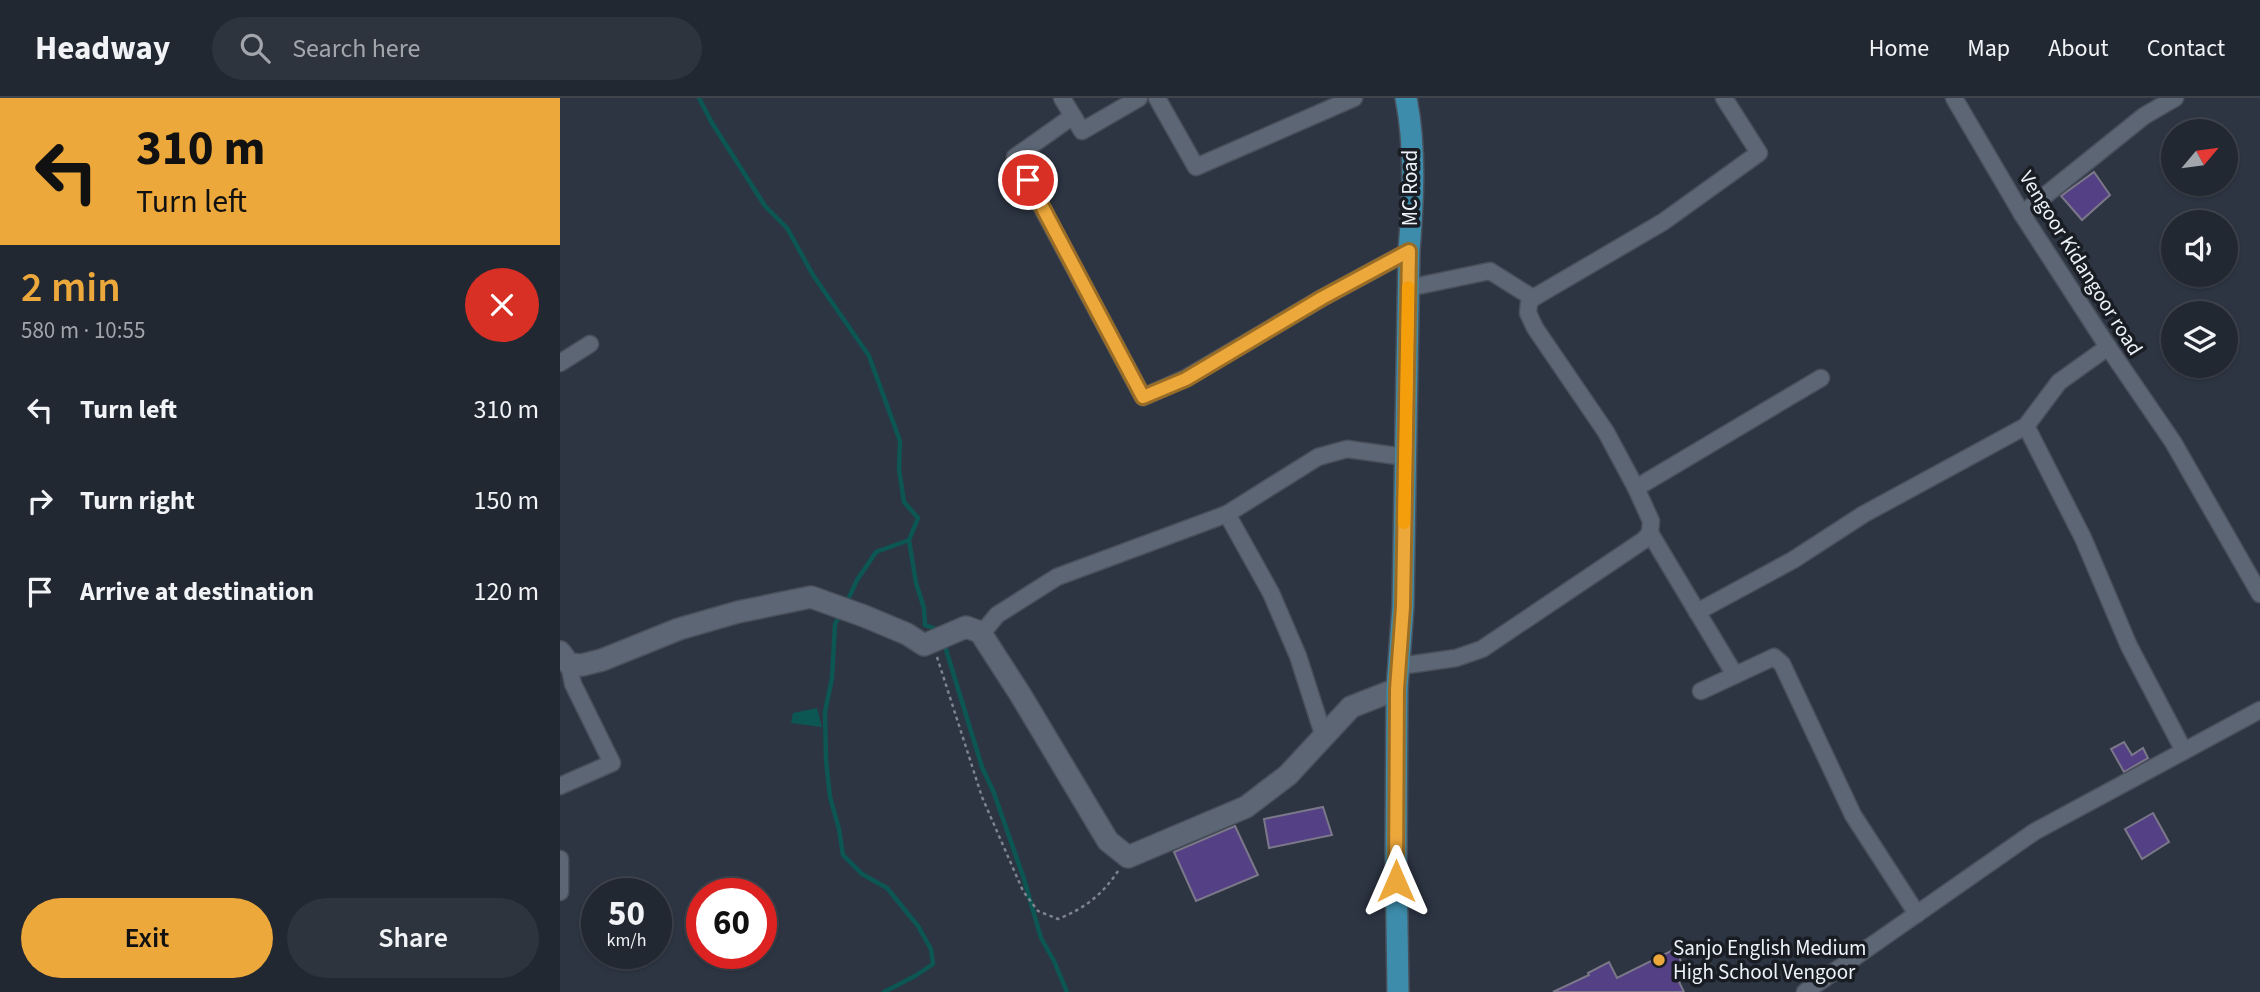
<!DOCTYPE html>
<html lang="en">
<head>
<meta charset="utf-8">
<style>
	body { margin:0; font-family:"Source Sans 3",sans-serif; background:#2e343e; color:#f1f3f6; height:100vh; display:flex; flex-direction:column; font-size:26px; white-space:nowrap }
	* { box-sizing:border-box; margin:0 }
	p { font-size:23px; color:#a2a6ac }
	.icon { flex:none; width:38px; height:38px; fill:none; stroke:currentColor; stroke-width:2; stroke-linecap:round; stroke-linejoin:round }
	.map { position:relative; flex:1; overflow:hidden }
	.sheet { display:flex; flex-direction:column; background:#222832; width:560px }
	.sheet>* { flex:none }
	.top-card { background:#eda83b; color:#111; overflow:hidden }
	.needle { width:46px; rotate:61deg }
	.controls { position:absolute; left:1601px; top:21px; display:grid; gap:14px }
	.controls a { display:grid; place-items:center; width:77px; height:77px; border-radius:50%; background:#222832; box-shadow:0 2px 5px #0004,0 0 0 2px #3f444d; font-size:35px }
	.speed { position:absolute; left:21px; top:780px; display:flex; gap:14px; font-size:35px; font-weight:700; text-align:center }
	.speed>* { display:grid; place-content:center; width:91px; height:91px; border-radius:50%; background:#222832; box-shadow:0 2px 5px #0004,0 0 0 2px #3f444d; line-height:1 }
	.speed small { font-size:18px; font-weight:400 }
	.speed .limit { border:10px solid #d22; background:#fff; color:#111 }
	.pin { position:absolute; display:grid; place-items:center; width:60px; height:60px; color:#fff; margin:-30px; border:4px solid #fff; border-radius:50%; box-shadow:0 2px 7px #0007 }
	.me { position:absolute; width:77px; margin:-38px; rotate:0deg; stroke-linejoin:round; filter:drop-shadow(0 0 5px #0008) }
	.turn { display:flex; align-items:center; gap:24px; height:147px; padding:0 21px; font-size:32px }
	.turn .icon { width:91px; height:91px; stroke-width:2.5 }
	.turn b { display:block; font-size:49px; line-height:60px }
	.round { display:grid; place-items:center; flex:none; width:74px; height:74px; border-radius:37px; background:#2e343e }
	.head { display:flex; align-items:center; justify-content:space-between; height:119px; padding:0 21px }
	h1 { font-size:42px; font-weight:600; line-height:52px; color:#eda83b }
	.primary-button { display:flex; gap:14px; margin-top:auto; padding:14px 21px }
	.primary-button a { flex:1; height:80px; border-radius:42px; background:#eda83b; color:#111; font-size:28px; font-weight:600; line-height:80px; text-align:center }
	.primary-button a+a { background:#2e343e; color:#f1f3f6 }
	ul { padding:0; list-style:none }
	li { display:flex; align-items:center; gap:21px; height:91px; padding:0 21px }
	li div { flex:1 }
	li b { display:block; font-size:26px }
	li em { font-style:normal }
	header { display:flex; align-items:center; gap:42px; box-sizing:border-box; height:98px; padding:0 35px; background:#222832; border-bottom:2px solid #3f444d }
	header strong { font-size:33px }
	nav { display:flex; gap:38px; margin-inline-start:auto; font-size:24px }
	.search { width:490px; height:63px; background:#2e343e; display:flex; align-items:center; gap:18px; box-sizing:border-box; padding:0 24px; border-radius:38px; color:#a2a6ac; font-size:26px }
	main { display:flex; flex:1; min-height:0 }
	.map>svg:first-child { display:block }
	.water { fill:#0c5653 }
	.lines { fill:none; stroke-linecap:round; stroke-linejoin:round }
	.stream { stroke:#0c5653; stroke-width:4.5 }
	.building { fill:#544085; stroke:#7b7889; stroke-width:2 }
	.minor-casing { stroke:#49505b; stroke-width:19 }
	.tertiary-casing { stroke:#49505b; stroke-width:24 }
	.primary-casing { stroke:#49505b; stroke-width:24 }
	.path { stroke:#7d838f; stroke-width:2.5; stroke-dasharray:3.5 3.5; stroke-linecap:butt }
	.minor { stroke:#5d6675; stroke-width:16 }
	.tertiary { stroke:#5d6675; stroke-width:21 }
	.primary { stroke:#3d8cab; stroke-width:21 }
	.route-casing { stroke:#9a6d26; stroke-width:18 }
	.route { stroke:#eda83b; stroke-width:12 }
	.slow { stroke:#f59e0b; stroke-width:12 }
	.poi-dot { fill:#eda83b; stroke:#191d23; stroke-width:2.5 }
	.labels { text-anchor:middle; dominant-baseline:central; stroke-width:7; stroke-linejoin:round; paint-order:stroke }
	.street-label { font-size:21px; fill:#ecf1fa; stroke:#191d23 }
	.poi-label { font-size:21px; fill:#ecf1fa; stroke:#191d23; text-anchor:start }
</style>
</head>
<body>
<header>
<strong>Headway</strong>
<div class="search"><svg class="icon" aria-label="search" viewBox="0 0 24 24"><circle cx="10" cy="10" r="6"/><path d="M15 15l6 6"/></svg>Search here</div>
<nav><a>Home</a><a>Map</a><a>About</a><a>Contact</a></nav>
</header>
<main>
<section class="sheet">
<div class="top-card">
<div class="turn"><svg class="icon" aria-label="left" viewBox="0 0 24 24"><path d="M17 20v-9H6M10 6l-5 5 5 5"/></svg><div><b>310 m</b>Turn left</div></div>
</div>
<div class="head"><div><h1>2 min</h1><p>580 m · 10:55</p></div><a class="round" style="background:#d93025;color:#fff"><svg class="icon" aria-label="close" viewBox="0 0 24 24"><path d="M6 6l12 12M18 6L6 18"/></svg></a></div>
<ul>
<li><svg class="icon" aria-label="left" viewBox="0 0 24 24"><path d="M17 20v-9H6M10 6l-5 5 5 5"/></svg><div><b>Turn left</b></div><em>310 m</em></li>
<li><svg class="icon" aria-label="right" viewBox="0 0 24 24"><path d="M7 20v-9h11M14 6l5 5-5 5"/></svg><div><b>Turn right</b></div><em>150 m</em></li>
<li><svg class="icon" aria-label="arrive" viewBox="0 0 24 24"><path d="M6 21V4h12l-3 4 3 4H6"/></svg><div><b>Arrive at destination</b></div><em>120 m</em></li>
</ul>
<div class="primary-button"><a>Exit</a><a>Share</a></div>
</section>
<div class="map">
<svg width="1700" height="894" viewBox="0 0 1700 894">
	<rect width="100%" height="100%" fill="#2d3543"/>
	<path class="water" d="M257,610L262,629L231,625L233,615Z"/>
	<g class="lines">
		<g class="stream">
			<path d="M139,0L152,25L205,108L227,130L253,177L309,258L340,343L339,371L344,404L358,420L349,442L316,454L297,482L287,504"/>
			<path d="M349,442L356,485L364,510L365,527L379,532"/>
			<path d="M281,515L275,526L272,580L265,614L266,662L270,699L279,731L283,757L302,776L327,790L358,828L371,851L373,866L355,878L324,894"/>
			<path d="M384,545L422,669L434,695L464,781L481,840L494,863L507,894"/>
		</g>
	</g>
	<g class="building">
		<path d="M1534,74L1550,97L1522,122L1501,98Z"/>
		<path d="M1564,644L1572,657L1583,650L1588,660L1564,674L1551,651Z"/>
		<path d="M763,709L772,737L709,750L704,721Z"/>
		<path d="M1593,715L1609,744L1582,761L1565,731Z"/>
		<path d="M675,728L698,777L636,803L614,754Z"/>
		<path d="M1115,851L1129,879L1119,884L1124,894H993L1029,877L1028,875L1049,864L1057,880Z"/>
	</g>
	<g class="lines">
		<g class="minor-casing">
			<g id="minor">
				<path d="M502,0L522,33L579,0"/>
				<path d="M597,0L636,69L794,0"/>
				<path d="M1394,0L1462,116L1548,249L1613,344L1700,496"/>
				<path d="M513,18L455,59L583,299L626,280L762,200L849,153"/>
				<path d="M1462,116L1584,18L1615,0"/>
				<path d="M848,190L930,173L973,200"/>
				<path d="M0,265L30,246"/>
				<path d="M1466,328L1523,440L1569,548L1624,653"/>
				<path d="M1076,390L1261,280"/>
				<path d="M667,416L711,495L738,558L764,639"/>
				<path d="M1090,435L1175,577"/>
				<path d="M1137,514L1233,462L1304,416L1466,328L1499,284L1548,249"/>
				<path d="M420,534L428,528L437,517L497,479L667,416L758,359L787,351L845,359"/>
				<path d="M840,568L896,560L922,551L1084,442L1090,435L1091,423L1076,390L1046,334L975,230L968,215L969,205L973,200L1103,124L1199,55L1164,0"/>
				<path d="M1141,593L1214,559L1222,566L1293,717L1357,816"/>
				<path d="M0,688L52,665L13,586L9,566"/>
				<path d="M0,761V794"/>
				<path d="M1245,894L1474,734L1700,612"/>
			</g>
		</g>
		<g class="tertiary-casing">
			<path id="tertiary" d="M0,554L9,566L22,567L42,562L119,531L178,514L251,499L304,518L347,536L364,547L406,529L420,534L460,596L548,743L568,759L686,709L728,677L791,609L837,591"/>
		</g>
		<g class="primary-casing">
			<path id="primary" d="M838,894L836,760L837,591L843,508L849,153C853,102 856,50 846,0"/>
		</g>
		<path class="path" d="M377,559L422,699L463,793L478,813L498,821C524,811 543,796 558,773"/>
		<use href="#minor" class="minor"/>
		<use href="#tertiary" class="tertiary"/>
		<use href="#primary" class="primary"/>
	</g>
	<g class="lines">
		<g class="route-casing">
			<path id="route" d="M468,82L583,299L626,281L762,200L849,153L843,509L837,591L836,783"/>
		</g>
		<use href="#route" class="route"/>
		<path class="slow" d="M844,425L848,189"/>
	</g>
	<circle class="poi-dot" cx="1099" cy="862" r="7"/>
	<g class="labels">
		<g class="street-label">
			<text transform="translate(850 90) rotate(-90)">MC Road</text>
			<text transform="translate(1521 165) rotate(58)">Vengoor Kidangoor road</text>
		</g>
		<g class="poi-label">
			<text x="1113" y="850">Sanjo English Medium<tspan x="1113" dy="24">High School Vengoor</tspan></text>
		</g>
	</g>
</svg>
<div class="controls">
<a><svg class="needle" viewBox="-14 -14 28 28"><path d="M0-13l5 13h-10z" fill="#e53935"/><path d="M0 13l5-13h-10z" fill="#a2a6ac"/></svg></a>
<a><svg class="icon" aria-label="sound" viewBox="0 0 24 24"><path d="M4 9h4l5-4v14l-5-4H4zM17 9q2 3 0 6"/></svg></a>
<a><svg class="icon" aria-label="layers" viewBox="0 0 24 24"><path d="M12 4l9 5-9 5-9-5zM3 14l9 5 9-5"/></svg></a>
</div>
<div class="speed"><div>50<small>km/h</small></div><div class="limit">60</div></div>
<div class="pin" style="left:468px;top:82px;background:#d93025"><svg class="icon" aria-label="arrive" viewBox="0 0 24 24"><path d="M6 21V4h12l-3 4 3 4H6"/></svg></div>
<svg class="me" style="left:836px;top:783px" viewBox="-20 -20 40 40"><path d="M0-17L14 15 0 8-14 15z" fill="#eda83b" stroke="#fff" stroke-width="4"/></svg>
</div>
</main>
</body>
</html>
